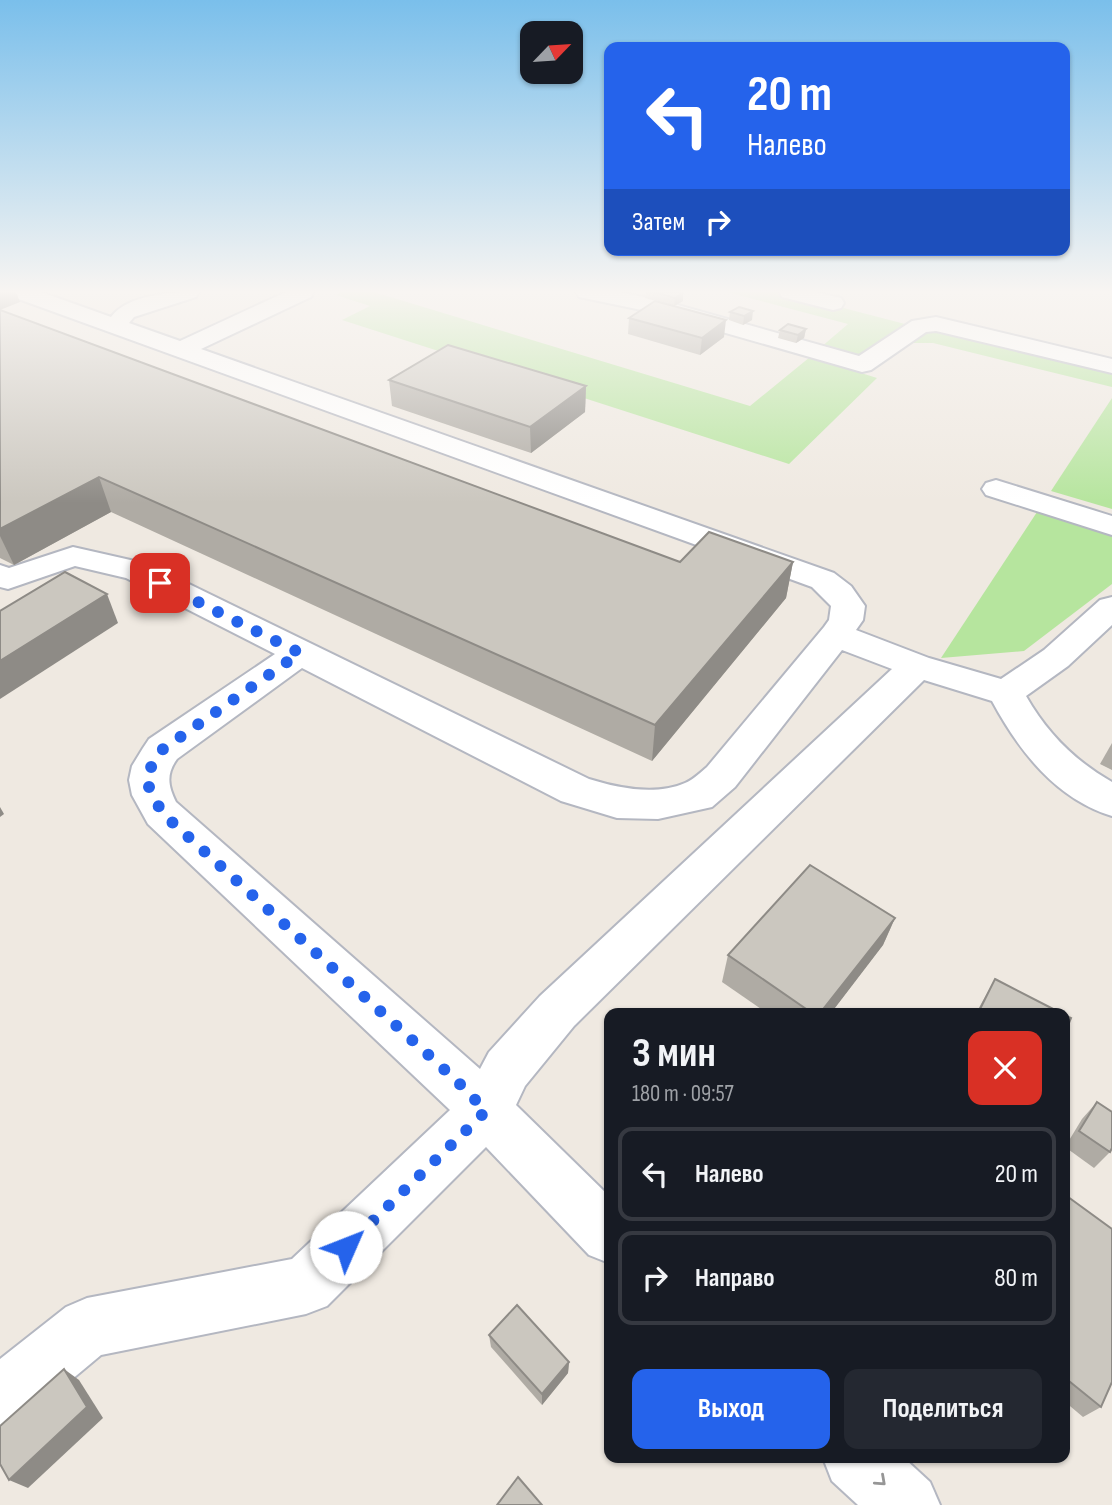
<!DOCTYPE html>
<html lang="ru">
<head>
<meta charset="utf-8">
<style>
	body { margin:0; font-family:"Sofia Sans Condensed",sans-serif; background:#242831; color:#f1f3f6; height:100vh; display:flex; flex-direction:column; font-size:26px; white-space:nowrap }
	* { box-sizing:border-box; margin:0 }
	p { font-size:23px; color:#9ea1a6 }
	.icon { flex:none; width:38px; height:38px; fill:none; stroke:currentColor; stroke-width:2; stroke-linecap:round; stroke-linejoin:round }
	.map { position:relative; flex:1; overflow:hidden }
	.panel { position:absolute; left:604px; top:1008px; width:466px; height:455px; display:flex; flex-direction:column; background:#171b24; border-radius:14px; box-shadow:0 2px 5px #0004 }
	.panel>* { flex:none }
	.top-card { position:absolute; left:604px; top:42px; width:466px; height:214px; border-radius:14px; box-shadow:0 2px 5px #0004; background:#2563eb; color:#fff; overflow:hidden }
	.needle { width:46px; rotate:65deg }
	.fabs { position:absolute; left:520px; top:21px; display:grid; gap:14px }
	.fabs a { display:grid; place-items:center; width:63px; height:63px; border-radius:14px; background:#171b24; box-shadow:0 2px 5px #0004; font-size:35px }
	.pin { position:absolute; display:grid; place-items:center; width:60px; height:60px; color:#fff; margin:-30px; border-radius:14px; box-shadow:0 4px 10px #0006 }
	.me { position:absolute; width:77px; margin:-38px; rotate:46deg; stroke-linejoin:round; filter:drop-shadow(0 0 5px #0008) }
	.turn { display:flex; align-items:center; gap:24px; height:147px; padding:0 28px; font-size:32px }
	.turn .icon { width:91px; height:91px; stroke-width:2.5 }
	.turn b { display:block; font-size:49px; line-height:60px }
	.then { display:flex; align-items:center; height:66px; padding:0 28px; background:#0003; gap:14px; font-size:26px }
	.round { display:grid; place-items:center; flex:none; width:74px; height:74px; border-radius:14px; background:#242831 }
	.head { display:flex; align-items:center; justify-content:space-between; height:119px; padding:0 28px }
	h1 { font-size:42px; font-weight:700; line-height:52px }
	.action { display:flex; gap:14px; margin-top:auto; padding:14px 28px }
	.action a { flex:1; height:80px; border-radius:14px; background:#2563eb; color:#fff; font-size:28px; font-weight:700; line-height:80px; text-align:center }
	.action a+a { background:#242831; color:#f1f3f6 }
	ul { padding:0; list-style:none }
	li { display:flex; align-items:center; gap:21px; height:94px; margin:0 14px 10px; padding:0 14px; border:4px solid #363941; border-radius:14px }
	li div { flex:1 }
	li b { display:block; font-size:26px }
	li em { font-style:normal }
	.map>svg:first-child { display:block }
	.green { fill:#b6e59e }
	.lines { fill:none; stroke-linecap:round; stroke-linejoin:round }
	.minor-casing { stroke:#b4b7c1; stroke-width:4 }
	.minor { fill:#fff; fill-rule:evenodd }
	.wall { fill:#afaba4 }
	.shaded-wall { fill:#8e8b86 }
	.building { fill:#cbc7bf; stroke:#8e8b86; stroke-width:2 }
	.oneway { stroke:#969696 }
	.route { stroke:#2563eb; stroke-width:12; stroke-dasharray:0 21.6 }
</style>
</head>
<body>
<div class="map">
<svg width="1112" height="1505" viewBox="0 0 1112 1505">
	<rect width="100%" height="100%" fill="#efe9e1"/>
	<g class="green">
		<path d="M341,292H374L750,406L810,357L877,378L789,464L342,320L370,306L336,295Z"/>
		<path d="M727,292H782L905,324L857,357L820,348L848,324Z"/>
		<path d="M925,331H943L1112,369V387L933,343H913Z"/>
		<path d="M1112,398V509L1051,491Z"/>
		<path d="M1039,509L1112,532V584L1024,651L941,658Z"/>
	</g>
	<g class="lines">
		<g class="minor-casing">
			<g id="minor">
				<path d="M10,292H41L111,317C128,294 172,292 199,292L196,297L134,317L129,323L180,341L286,292H314L311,297L201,349L834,573L851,586L865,606L863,620L856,630L929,658L1001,679L1044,650L1100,600L1112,597V625L1068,666L1026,696C1047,733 1075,761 1112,782V816C1056,799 1019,751 992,701L924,680L574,1026L525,1086L516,1105L609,1196V1263L589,1255L486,1147L327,1306L306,1314L101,1355L22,1421L0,1430V1359L66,1307L87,1298L292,1259L450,1110L148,824L132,795L129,780L132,766L143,748L149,739L275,654L126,578L75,566L8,589L0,587V565L9,568L73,547L148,564L589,779C618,788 655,796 685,783C693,780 701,772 707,767L824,627L829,620L831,606L812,587L13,297ZM842,650L892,669L540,996L489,1052L480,1069L176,802C168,786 166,774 177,759L302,668L561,801L617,818L658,819L712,807L735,787Z"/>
				<path d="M576,292H618L660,300L859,356L912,321L936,317L1112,359V373L936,331L926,332L871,370L862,372L656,313L579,297Z"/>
				<path d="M779,292H815L841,298L844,303L841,308L833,310L782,297Z"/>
				<path d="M996,480L1112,516V535L986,495L982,489L986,483Z"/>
				<path d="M823,1458H904L930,1482L940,1505H858L832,1481Z"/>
			</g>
		</g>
		<use href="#minor" class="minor"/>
	</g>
	<g class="wall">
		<path d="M646,292H681L683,301L674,306L645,298Z"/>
		<path d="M739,307L752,320L743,325L729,320L730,312Z"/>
		<path d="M0,310L680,562H793L786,598L652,761L111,512L14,565L0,558Z"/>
		<path d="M629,318L724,337L700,355L628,334Z"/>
		<path d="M806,329L804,338L796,343L778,338L780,330Z"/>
		<path d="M389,380L586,386L585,412L531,453L392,406Z"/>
		<path d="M1112,743V770L1100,764Z"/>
		<path d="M895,918L883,945L831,1013H767L722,982L728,955Z"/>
		<path d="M995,979L1061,1013H976Z"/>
		<path d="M1097,1102L1110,1152L1094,1168L1065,1147L1082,1119Z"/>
		<path d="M1064,1194L1101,1407L1083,1417L1064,1401Z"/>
		<path d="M489,1335L569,1362L568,1373L542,1405L491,1347Z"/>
	</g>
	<g class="shaded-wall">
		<path d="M0,292H16L20,302L0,310Z"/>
		<path d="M683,293V301L674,306L675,298Z"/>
		<path d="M753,311L752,320L743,325L744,316Z"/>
		<path d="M726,320L724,337L700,355L702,338Z"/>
		<path d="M806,329L804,338L796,343L798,335Z"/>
		<path d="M586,386L585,412L531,453L530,427Z"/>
		<path d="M99,477L111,512L14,565L0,536V529Z"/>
		<path d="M793,562L786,598L652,761L655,725Z"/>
		<path d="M107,594L118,623L0,699V661Z"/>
		<path d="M0,807L4,814L0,817Z"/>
		<path d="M895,918L883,945L831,1013H820Z"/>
		<path d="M569,1362L568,1373L542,1405V1394Z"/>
		<path d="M64,1369L79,1380L103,1418L28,1488L9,1480Z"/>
	</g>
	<g class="building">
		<path d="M655,292H681L683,293L675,298Z"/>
		<path d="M655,301L726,320L702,338L629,318Z"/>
		<path d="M739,307L753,311L744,316L730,312Z"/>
		<path d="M0,310L680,562L709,532L793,562L655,725L99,477L0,529Z"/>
		<path d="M788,324L806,329L798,335L780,330Z"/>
		<path d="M448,345L586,386L530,427L389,380Z"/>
		<path d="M65,572L107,594L0,661V611Z"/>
		<path d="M810,865L895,918L820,1013H812L728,955Z"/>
		<path d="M995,979L1061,1013H978Z"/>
		<path d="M1064,1015L1071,1018L1064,1035Z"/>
		<path d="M1097,1102L1112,1112V1148L1110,1152L1079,1131Z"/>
		<path d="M1064,1194L1112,1229V1382L1101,1407L1064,1377Z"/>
		<path d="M517,1305L569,1362L542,1394L489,1335Z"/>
		<path d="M64,1369L87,1407L9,1480L0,1464V1426Z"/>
		<path d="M518,1477L542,1505H497Z"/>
	</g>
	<defs><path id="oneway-chevron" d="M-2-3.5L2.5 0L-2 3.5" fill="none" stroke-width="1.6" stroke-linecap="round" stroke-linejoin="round" transform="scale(1.75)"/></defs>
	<use class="oneway" href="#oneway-chevron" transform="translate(881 1481) rotate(42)"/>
	<linearGradient id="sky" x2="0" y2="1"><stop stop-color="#7abfeb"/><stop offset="0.58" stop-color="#f8f5f2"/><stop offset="1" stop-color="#f8f5f2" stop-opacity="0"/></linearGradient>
	<rect width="1112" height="503" fill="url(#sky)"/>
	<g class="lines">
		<path class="route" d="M160,583L300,653L163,749L153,762L146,781L162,813L456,1080L486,1111L346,1247"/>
	</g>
</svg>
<div class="fabs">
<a><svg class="needle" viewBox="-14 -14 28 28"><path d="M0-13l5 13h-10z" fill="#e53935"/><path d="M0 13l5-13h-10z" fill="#9ea1a6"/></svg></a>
</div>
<div class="pin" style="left:160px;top:583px;background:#d93025"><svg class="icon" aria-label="arrive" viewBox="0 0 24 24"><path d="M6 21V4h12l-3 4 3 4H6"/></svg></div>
<svg class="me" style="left:346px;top:1247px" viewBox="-20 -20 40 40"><circle r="19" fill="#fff"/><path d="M0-13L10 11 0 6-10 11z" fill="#2563eb"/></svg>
<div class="top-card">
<div class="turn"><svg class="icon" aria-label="left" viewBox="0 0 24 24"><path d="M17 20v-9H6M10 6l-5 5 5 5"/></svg><div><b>20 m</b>Налево</div></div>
<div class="then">Затем<svg class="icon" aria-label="right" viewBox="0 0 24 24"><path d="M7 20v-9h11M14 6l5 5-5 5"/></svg></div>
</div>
<section class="panel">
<div class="head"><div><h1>3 мин</h1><p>180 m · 09:57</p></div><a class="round" style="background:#d93025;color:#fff"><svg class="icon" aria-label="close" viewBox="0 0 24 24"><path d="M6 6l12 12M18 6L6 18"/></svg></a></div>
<ul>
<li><svg class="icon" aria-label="left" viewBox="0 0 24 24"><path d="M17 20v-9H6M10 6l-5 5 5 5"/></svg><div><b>Налево</b></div><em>20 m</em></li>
<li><svg class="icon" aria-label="right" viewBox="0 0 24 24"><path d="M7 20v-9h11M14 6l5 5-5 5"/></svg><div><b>Направо</b></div><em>80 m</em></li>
</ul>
<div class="action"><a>Выход</a><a>Поделиться</a></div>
</section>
</div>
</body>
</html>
